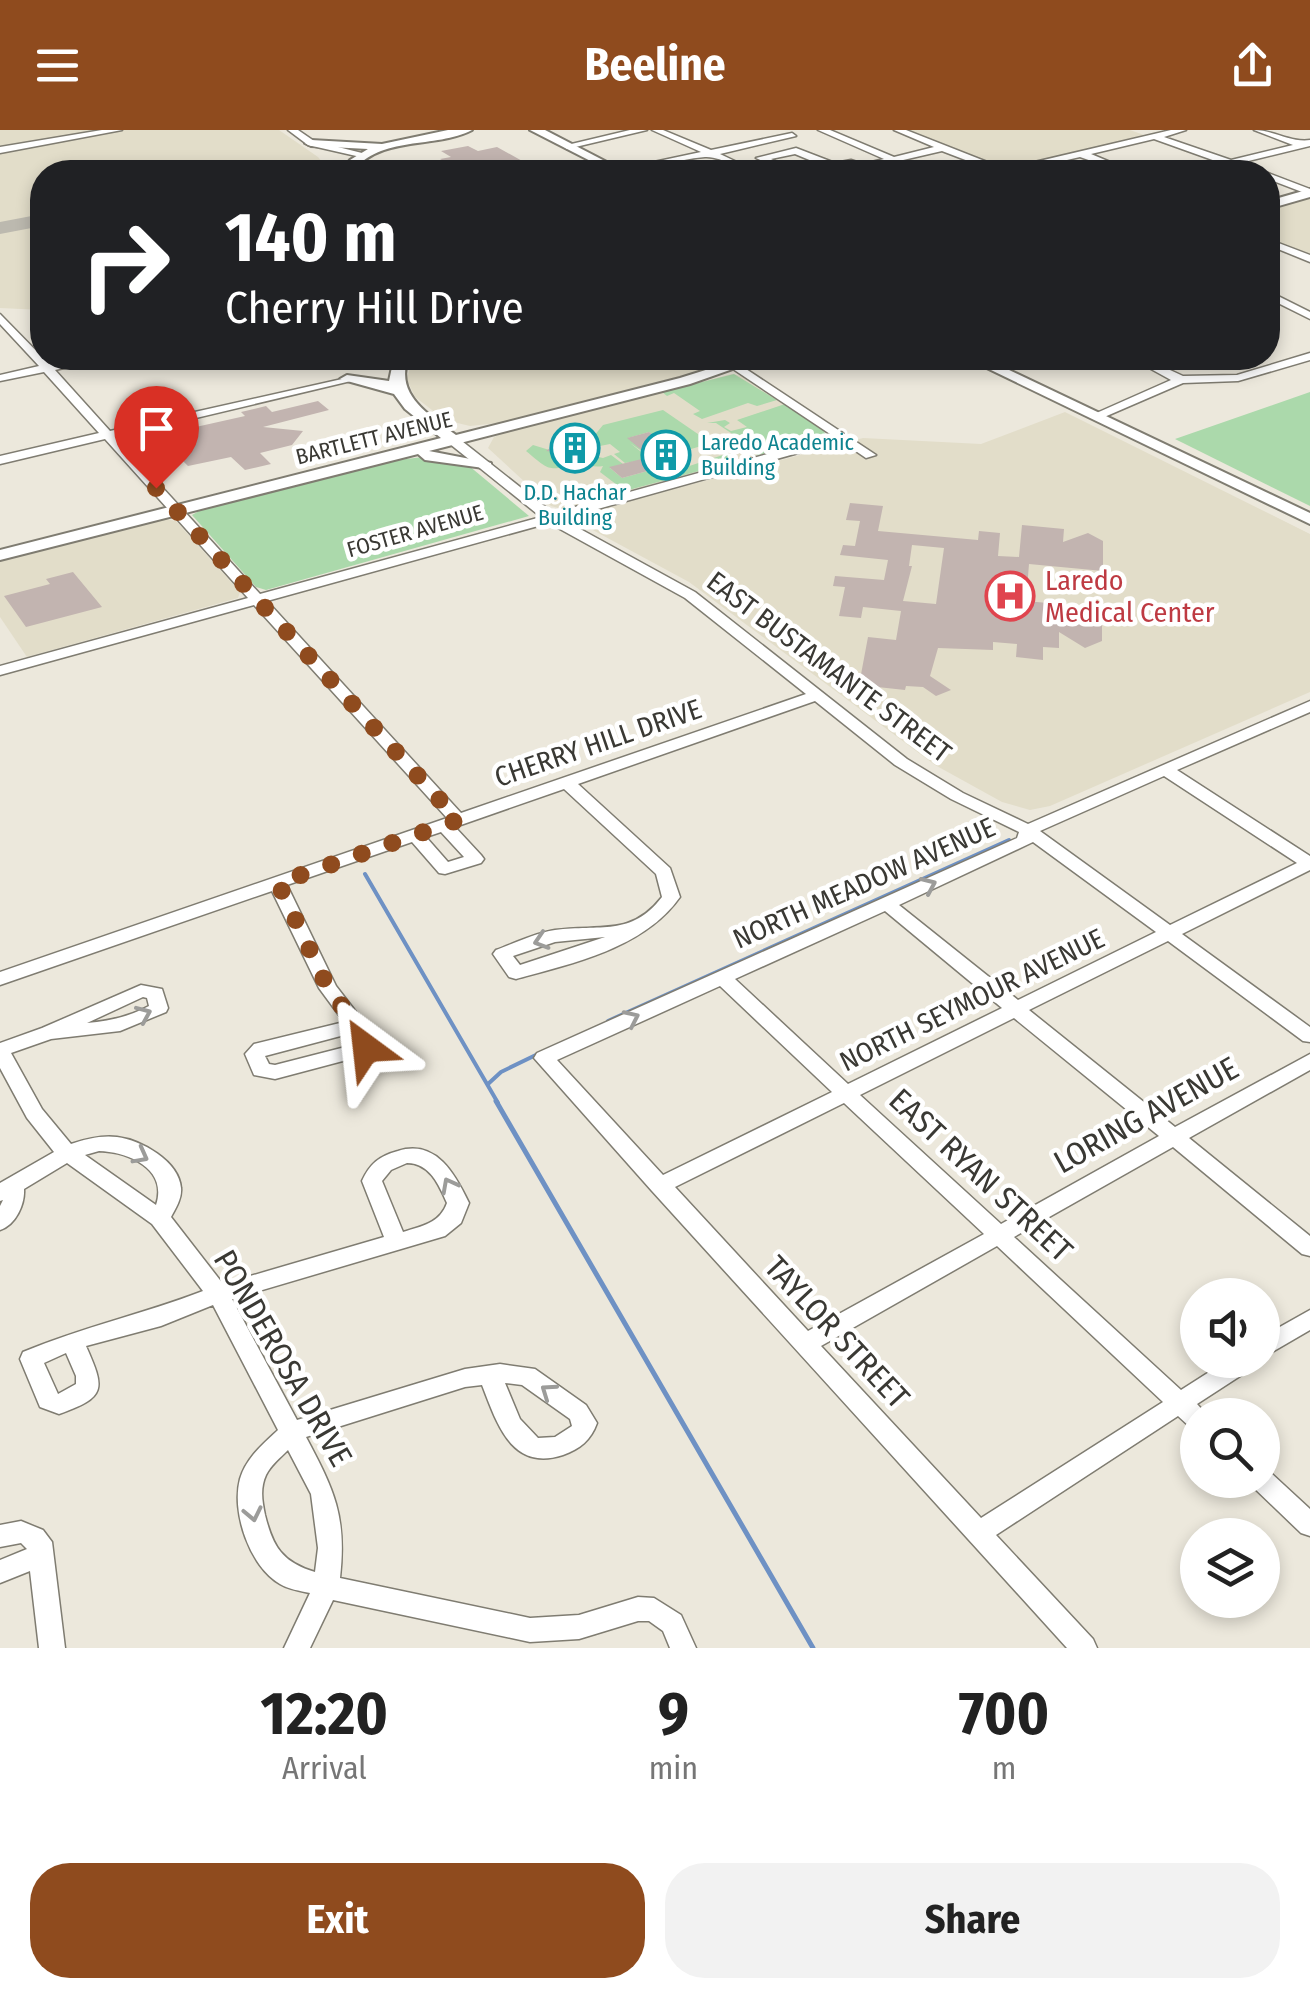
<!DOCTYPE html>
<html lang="en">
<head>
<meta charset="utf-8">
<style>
	body { margin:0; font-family:"Fira Sans Condensed",sans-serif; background:#f2f2f2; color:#222; height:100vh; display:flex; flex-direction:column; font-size:38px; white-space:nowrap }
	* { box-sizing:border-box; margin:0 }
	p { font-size:32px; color:#767676 }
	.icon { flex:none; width:55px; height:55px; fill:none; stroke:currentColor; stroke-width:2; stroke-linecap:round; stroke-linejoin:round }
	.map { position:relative; height:1518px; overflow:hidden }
	.drawer { display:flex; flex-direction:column; background:#fff; flex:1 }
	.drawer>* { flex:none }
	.banner { position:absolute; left:30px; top:30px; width:1250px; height:210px; border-radius:40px; box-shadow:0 5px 15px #0003; background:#202124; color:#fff; overflow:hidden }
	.controls { position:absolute; left:1180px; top:1148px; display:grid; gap:20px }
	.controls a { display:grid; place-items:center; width:100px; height:100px; border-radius:50%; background:#fff; box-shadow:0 5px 15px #0003; font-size:50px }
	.pin { position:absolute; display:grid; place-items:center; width:85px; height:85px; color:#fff; margin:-102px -42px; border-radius:50% 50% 50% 0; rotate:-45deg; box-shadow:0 0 10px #0007 }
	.pin .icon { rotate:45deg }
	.me { position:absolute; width:110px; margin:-55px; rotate:330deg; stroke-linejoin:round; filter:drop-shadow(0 0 8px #0008) }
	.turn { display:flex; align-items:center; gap:35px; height:210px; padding:0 30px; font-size:45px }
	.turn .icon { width:130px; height:130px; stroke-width:2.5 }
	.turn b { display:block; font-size:70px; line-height:85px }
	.eta { display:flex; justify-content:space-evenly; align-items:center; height:170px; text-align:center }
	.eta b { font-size:60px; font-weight:700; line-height:70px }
	.button { display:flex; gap:20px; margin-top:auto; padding:20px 30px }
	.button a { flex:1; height:115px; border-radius:40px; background:#8f4b1e; color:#fff; font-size:40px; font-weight:700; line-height:115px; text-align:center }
	.button a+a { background:#f2f2f2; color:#222 }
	header { display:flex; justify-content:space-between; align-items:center; height:130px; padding:0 30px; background:#8f4b1e; color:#fff; font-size:45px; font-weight:700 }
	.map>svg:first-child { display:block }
	.built { fill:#e2ddc9 }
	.green { fill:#abd9ab }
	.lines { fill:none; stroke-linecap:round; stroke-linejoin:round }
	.stream-far1 { stroke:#6e91c4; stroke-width:4 }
	.stream { stroke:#6e91c4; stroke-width:5 }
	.taxiway { fill:#bcb9af; fill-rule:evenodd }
	.building { fill:#c2b4b0; fill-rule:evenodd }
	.minor-casing { stroke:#7f7c71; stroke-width:3 }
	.major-casing { stroke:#7f7c71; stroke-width:4 }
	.minor { fill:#fff; fill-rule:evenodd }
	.major { fill:#fff; fill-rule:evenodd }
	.oneway { stroke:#9c9c9a }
	.route { stroke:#8f4b1e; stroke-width:18; stroke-dasharray:0 32.4 }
	.labels { text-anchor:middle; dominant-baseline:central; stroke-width:9; stroke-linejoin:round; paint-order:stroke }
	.far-street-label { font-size:22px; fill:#3a3934; stroke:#fff }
	.far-culture-label { font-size:22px; fill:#0d838f; stroke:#fff; text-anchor:start }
	.health-label { font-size:28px; fill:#be3a42; stroke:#fff; text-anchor:start }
	.street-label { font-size:28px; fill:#3a3934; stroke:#fff }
	.near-street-label { font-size:32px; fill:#3a3934; stroke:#fff }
</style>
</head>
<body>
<header><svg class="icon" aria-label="menu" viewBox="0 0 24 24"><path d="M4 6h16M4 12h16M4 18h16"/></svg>Beeline<svg class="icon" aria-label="share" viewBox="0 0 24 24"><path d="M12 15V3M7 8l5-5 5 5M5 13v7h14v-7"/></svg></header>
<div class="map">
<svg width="1310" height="1518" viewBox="0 0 1310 1518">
	<rect width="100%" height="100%" fill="#ece8dc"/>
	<g class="built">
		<path d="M0,0H279L318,27L330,42H42V180L0,178Z"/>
		<path d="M901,0H1130L1144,5L1003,40Z"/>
		<path d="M1310,67V125L1268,108V79Z"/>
		<path d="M412,228H590L711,238L507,292L470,296L445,290L415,267L407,250Z"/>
		<path d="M732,244L741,246L805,286L827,307L562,379L551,376L488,318L494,307L504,303Z"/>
		<path d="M1065,282L1310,404V562L1050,676L1030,680L1002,672L935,635L689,452L576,391L575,386L863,308L981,314Z"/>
		<path d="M165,389L176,391L240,462L238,468L27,527L0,487V430Z"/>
	</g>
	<g class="green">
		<path d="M734,244L777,270L757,276L748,273L702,289L693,284L700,281L674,263L667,266L662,262Z"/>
		<path d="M1310,262V376L1175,309Z"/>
		<path d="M785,274L822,298L827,307L758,325L747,320L764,311L756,310L749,315L716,293H707L725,290L730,293L724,297L731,301L747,297L737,290Z"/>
		<path d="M663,280L711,313L678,323L649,302L628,308L653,322L646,324L630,313L650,329L625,333L614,324L620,322L610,314L600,316L594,306L603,295Z"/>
		<path d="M533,315L556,322L554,329L566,334L590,325L603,328L611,325L623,334L610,338L622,348L670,335L677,340L726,324L736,331L625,361L600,342L603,336C593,338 589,334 578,335C547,340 551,342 526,321Z"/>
		<path d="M431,326L468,335L529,386L266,460L256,457L192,385L201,380L398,330Z"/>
	</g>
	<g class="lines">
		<g class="stream-far1">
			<path d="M365,744L498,973"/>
			<path d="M608,891L1009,710"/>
			<path d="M488,954L501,942L540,923"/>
		</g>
		<path class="stream" d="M496,971L813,1518"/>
		<path class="taxiway" d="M42,84V96L0,104V92Z"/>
	</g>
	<g class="building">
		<path d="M468,16L478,21L497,17L524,32L464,42L440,29L451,27L441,21Z"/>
		<path d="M318,271L329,280L263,297L303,301L292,315L260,323L271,334L245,340L231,327L188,336L178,326L188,324L169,303L245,286L241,282L266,276L272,282Z"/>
		<path d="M592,302L590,306L597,309L592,317L595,316L584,330L557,335L561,329L553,326L556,322L546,321L567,306Z"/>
		<path d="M649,302L688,330L622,348L609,337L650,327L627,308Z"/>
		<path d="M850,373L883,376L878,401L978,410L979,401L1000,403L998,426L1019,427L1022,395L1064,399L1063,412L1088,403L1103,411V441L1029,434L1026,471L1102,478V511L1085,518L1059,502V518L1043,517V530L1016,527L1017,514L993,512V520L938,518L930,546L951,560L936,566L923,557L906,556L905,560L859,555L868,507L896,510L901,481L863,477L861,488L839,486L845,457L833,456L835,446L884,450L888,430L840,425L843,415L855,416L860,391L846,390ZM912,415L944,418L936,474L903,471L912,436H909Z"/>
		<path d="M73,442L102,477L26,497L4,466L50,454L46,449Z"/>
	</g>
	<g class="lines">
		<g class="minor-casing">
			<g id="minor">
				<path d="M102,0H122L0,23V17Z"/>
				<path d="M288,0H298L314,11L370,25L365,28L308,15Z"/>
				<path d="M630,0H647L567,19L563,16Z"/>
				<path d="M652,0H663L711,20L792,3L796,6L720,24L758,42C739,42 723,26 705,27C675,29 647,42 617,42L621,39L701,22Z"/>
				<path d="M818,0H830L894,27L934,17L894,0H906L1005,39L1171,0H1186L1164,7L1231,30L1293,15L1254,0C1273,0 1292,13 1310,10V16L1240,33L1260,42C1248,42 1237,36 1226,37C1214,38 1203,42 1191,42L1221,33L1154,9L1091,24L1134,42H1123L1080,27L1015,42H997L942,21L873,37L879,40L875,42L851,36L802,42L824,36L795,24L771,29L798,42H786L756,28L796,18L835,33L851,30L863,34L884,29Z"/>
				<path d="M1268,43L1310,59V65L1268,49Z"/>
				<path d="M1268,109L1310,125V132L1268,115Z"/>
				<path d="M1268,161L1310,182V189L1268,168Z"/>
				<path d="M0,184L49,234L82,228H101L100,230L55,240L110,301L351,247V251L116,307L260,464L541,387L450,314V308H458L553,383L833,306L730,237L740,235L876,325L866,328L841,311L562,389L695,462L907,629L963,663L1028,694L1310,571V582L1177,640L1310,726V740L1182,804L1310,897V912L1303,911L1168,811L1029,880L1175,997L1310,924V940L1189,1008L1310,1106V1126L1302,1124L1173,1017L1014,1107L1181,1260L1228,1230H1257L1254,1237L1197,1274L1207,1285H1198V1300L1190,1297L1178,1286L996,1405L1093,1509L1097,1518H1067L652,1061L534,928L537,923L1017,708L1019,702L951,669L895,635L815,571L578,654L670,738L680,767C644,818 574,833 516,849L509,847L493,824L496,820C515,813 535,803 555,800C600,794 631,807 662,767L656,744L564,659L455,697L481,725L484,729L481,733L445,744L439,743L412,712L287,755L336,856L377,909L373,923L275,949L254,945L245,924L254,914L344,892L319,858L272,761L0,855V842L447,688L254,475L0,545V536L248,468L105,309L0,334V326L99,303L44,242L0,251V245L39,236L0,194ZM549,393L685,468L806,564L461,683L267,471ZM1164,646L1297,733L1170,795L1040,701ZM441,702L464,727L448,732L426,707ZM1033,712L1156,802L1018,870L899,775ZM885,781L1002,878L848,954L735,849ZM605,807L520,835L513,826L555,812ZM720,856L832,962L663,1045L557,930ZM1014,888L1159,1006L1001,1094L860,965ZM352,903L357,914L275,935L269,934L265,926ZM844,973L984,1104L808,1201L675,1057ZM997,1116L1163,1272L981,1388L821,1216Z"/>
				<path d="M1310,223V230L1238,251L1183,253L1102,288L1092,285L1171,250L1131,228H1144L1183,246L1237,245Z"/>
				<path d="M141,855L162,859L168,878L166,882L120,901L51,909L11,923L42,979L71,1014C86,1009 101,1005 117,1007C141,1010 179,1031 181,1058C182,1068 176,1078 171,1087L223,1154L384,1107L362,1051C370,1034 379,1026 398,1021C436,1009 455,1044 469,1073L461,1093L445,1106L232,1169L297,1290L465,1239L500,1234L535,1239L586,1275L597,1293C591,1310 580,1319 563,1325C511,1342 497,1293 482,1255L465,1257L306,1307C334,1360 347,1386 340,1448L530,1488L579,1485L638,1467L654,1468L681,1485L696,1518H670L663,1501L649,1491H638L579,1509L530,1512L333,1470L310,1518H284L310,1463C300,1461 288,1459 280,1454C250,1437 231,1382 240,1349C246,1328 263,1314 278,1300L213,1175L161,1196L86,1216C105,1259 107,1267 59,1284L40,1277L20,1229L23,1222C82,1197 144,1184 203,1161L152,1094L67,1033L24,1059C25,1074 16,1095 0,1100V1076L3,1070L0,1071V1053L54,1022L27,988L0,938V913L42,898ZM143,867L147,868L149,876C129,887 109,891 87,893ZM99,1021C129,1022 168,1039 156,1075L85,1025ZM407,1033C430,1033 439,1055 447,1073C440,1093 422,1096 403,1102L382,1051L391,1040ZM66,1223L76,1246V1254L58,1264L44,1233ZM505,1253L522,1255L570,1289L572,1296L555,1307L538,1308L520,1289ZM288,1320L311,1364L318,1418L315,1442C282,1432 273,1417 265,1385C262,1371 260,1358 266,1345C271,1335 280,1328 288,1320Z"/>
				<path d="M1310,1180V1200L1262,1228V1207Z"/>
				<path d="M1262,1340L1271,1343L1310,1379V1406L1301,1403L1253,1357L1250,1350H1262Z"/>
				<path d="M21,1391L43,1400L52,1412L65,1518H39L30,1441L0,1453V1430L27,1419L21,1413L0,1417V1395Z"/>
			</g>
		</g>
		<g class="major-casing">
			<g id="major">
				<path d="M448,0H472C436,19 379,5 353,42H341L350,30L368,19L311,16L305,13L311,10L382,14Z"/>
				<path d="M530,0H545L626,42H612Z"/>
				<path d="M1310,59V67L1268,79V71Z"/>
				<path d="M394,228H408C395,265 428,284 456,305L680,248L744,228H764L690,254L429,321L491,333V339L425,330L418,324L0,430V420L441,308L405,279L394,264L340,249L347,245L389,251Z"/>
				<path d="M671,228H726L719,232L676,235L671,234Z"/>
				<path d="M966,228H984L1310,383V394Z"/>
			</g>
		</g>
		<use href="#minor" class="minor"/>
		<use href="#major" class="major"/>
	</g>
	<defs><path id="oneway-chevron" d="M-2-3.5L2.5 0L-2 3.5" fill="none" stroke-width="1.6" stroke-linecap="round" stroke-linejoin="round" transform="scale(2.5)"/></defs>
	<g class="oneway">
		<use href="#oneway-chevron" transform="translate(929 755) rotate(-24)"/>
		<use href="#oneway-chevron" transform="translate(541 811) rotate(162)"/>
		<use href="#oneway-chevron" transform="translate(144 884) rotate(-23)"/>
		<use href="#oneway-chevron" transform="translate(632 888) rotate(-25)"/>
		<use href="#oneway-chevron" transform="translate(141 1026) rotate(28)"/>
		<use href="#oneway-chevron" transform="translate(449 1055) rotate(-118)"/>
		<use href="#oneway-chevron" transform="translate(548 1261) rotate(-145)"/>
		<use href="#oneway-chevron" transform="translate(253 1384) rotate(78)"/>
	</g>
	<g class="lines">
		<path class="route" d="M156,358L458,690L278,753L328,858L367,909L366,918"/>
	</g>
	<defs>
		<g id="building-ring" transform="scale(2.5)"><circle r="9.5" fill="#fff" stroke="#0f9aa8" stroke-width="1.5"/><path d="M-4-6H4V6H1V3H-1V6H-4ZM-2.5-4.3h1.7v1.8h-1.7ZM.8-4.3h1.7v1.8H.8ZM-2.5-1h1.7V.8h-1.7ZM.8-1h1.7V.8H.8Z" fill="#0f9aa8"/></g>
		<g id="hospital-ring" transform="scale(2.5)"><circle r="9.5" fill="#fff" stroke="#e0444e" stroke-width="1.5"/><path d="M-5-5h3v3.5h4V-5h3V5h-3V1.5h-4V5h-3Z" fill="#e0444e"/></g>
	</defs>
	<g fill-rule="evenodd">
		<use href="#building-ring" x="575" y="318"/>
		<use href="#building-ring" x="666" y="325"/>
		<use href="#hospital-ring" x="1010" y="466"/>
	</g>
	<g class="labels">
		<g class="far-street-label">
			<text transform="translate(374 308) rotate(-14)">BARTLETT AVENUE</text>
			<text transform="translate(415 401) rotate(-16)">FOSTER AVENUE</text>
		</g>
		<g class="far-culture-label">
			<text x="701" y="312">Laredo Academic<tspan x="701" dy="25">Building</tspan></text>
			<text x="575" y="362" text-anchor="middle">D.D. Hachar<tspan x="575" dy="25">Building</tspan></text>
		</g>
		<g class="health-label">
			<text x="1045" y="450">Laredo<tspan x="1045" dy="32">Medical Center</tspan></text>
		</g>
		<g class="street-label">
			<text transform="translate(829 537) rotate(37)">EAST BUSTAMANTE STREET</text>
			<text transform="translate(598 613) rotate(-19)">CHERRY HILL DRIVE</text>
			<text transform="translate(864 753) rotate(-24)">NORTH MEADOW AVENUE</text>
			<text transform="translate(972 870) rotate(-26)">NORTH SEYMOUR AVENUE</text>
		</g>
		<g class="near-street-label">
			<text transform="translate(1146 985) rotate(-29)">LORING AVENUE</text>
			<text transform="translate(981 1045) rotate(43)">EAST RYAN STREET</text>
			<text transform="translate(837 1202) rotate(47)">TAYLOR STREET</text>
			<text transform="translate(283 1228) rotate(60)">PONDEROSA DRIVE</text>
		</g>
	</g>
</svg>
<div class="controls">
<a><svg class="icon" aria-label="sound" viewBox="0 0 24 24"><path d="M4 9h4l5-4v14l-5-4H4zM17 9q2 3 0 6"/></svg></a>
<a><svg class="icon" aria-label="search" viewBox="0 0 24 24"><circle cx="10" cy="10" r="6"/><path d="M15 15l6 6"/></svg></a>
<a><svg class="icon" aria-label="layers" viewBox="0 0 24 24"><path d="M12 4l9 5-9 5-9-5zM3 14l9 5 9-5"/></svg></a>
</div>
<div class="pin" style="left:156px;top:358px;background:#d93025"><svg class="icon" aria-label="arrive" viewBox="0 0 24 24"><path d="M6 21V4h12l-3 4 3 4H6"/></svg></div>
<svg class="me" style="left:366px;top:918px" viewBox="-20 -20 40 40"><path d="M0-17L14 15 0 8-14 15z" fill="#8f4b1e" stroke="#fff" stroke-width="4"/></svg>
<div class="banner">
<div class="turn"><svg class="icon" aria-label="right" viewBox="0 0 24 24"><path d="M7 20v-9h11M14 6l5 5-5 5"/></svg><div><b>140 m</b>Cherry Hill Drive</div></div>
</div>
</div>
<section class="drawer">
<div class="eta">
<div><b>12:20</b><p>Arrival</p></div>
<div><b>9</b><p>min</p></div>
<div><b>700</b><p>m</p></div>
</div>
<div class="button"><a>Exit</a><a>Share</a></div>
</section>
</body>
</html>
